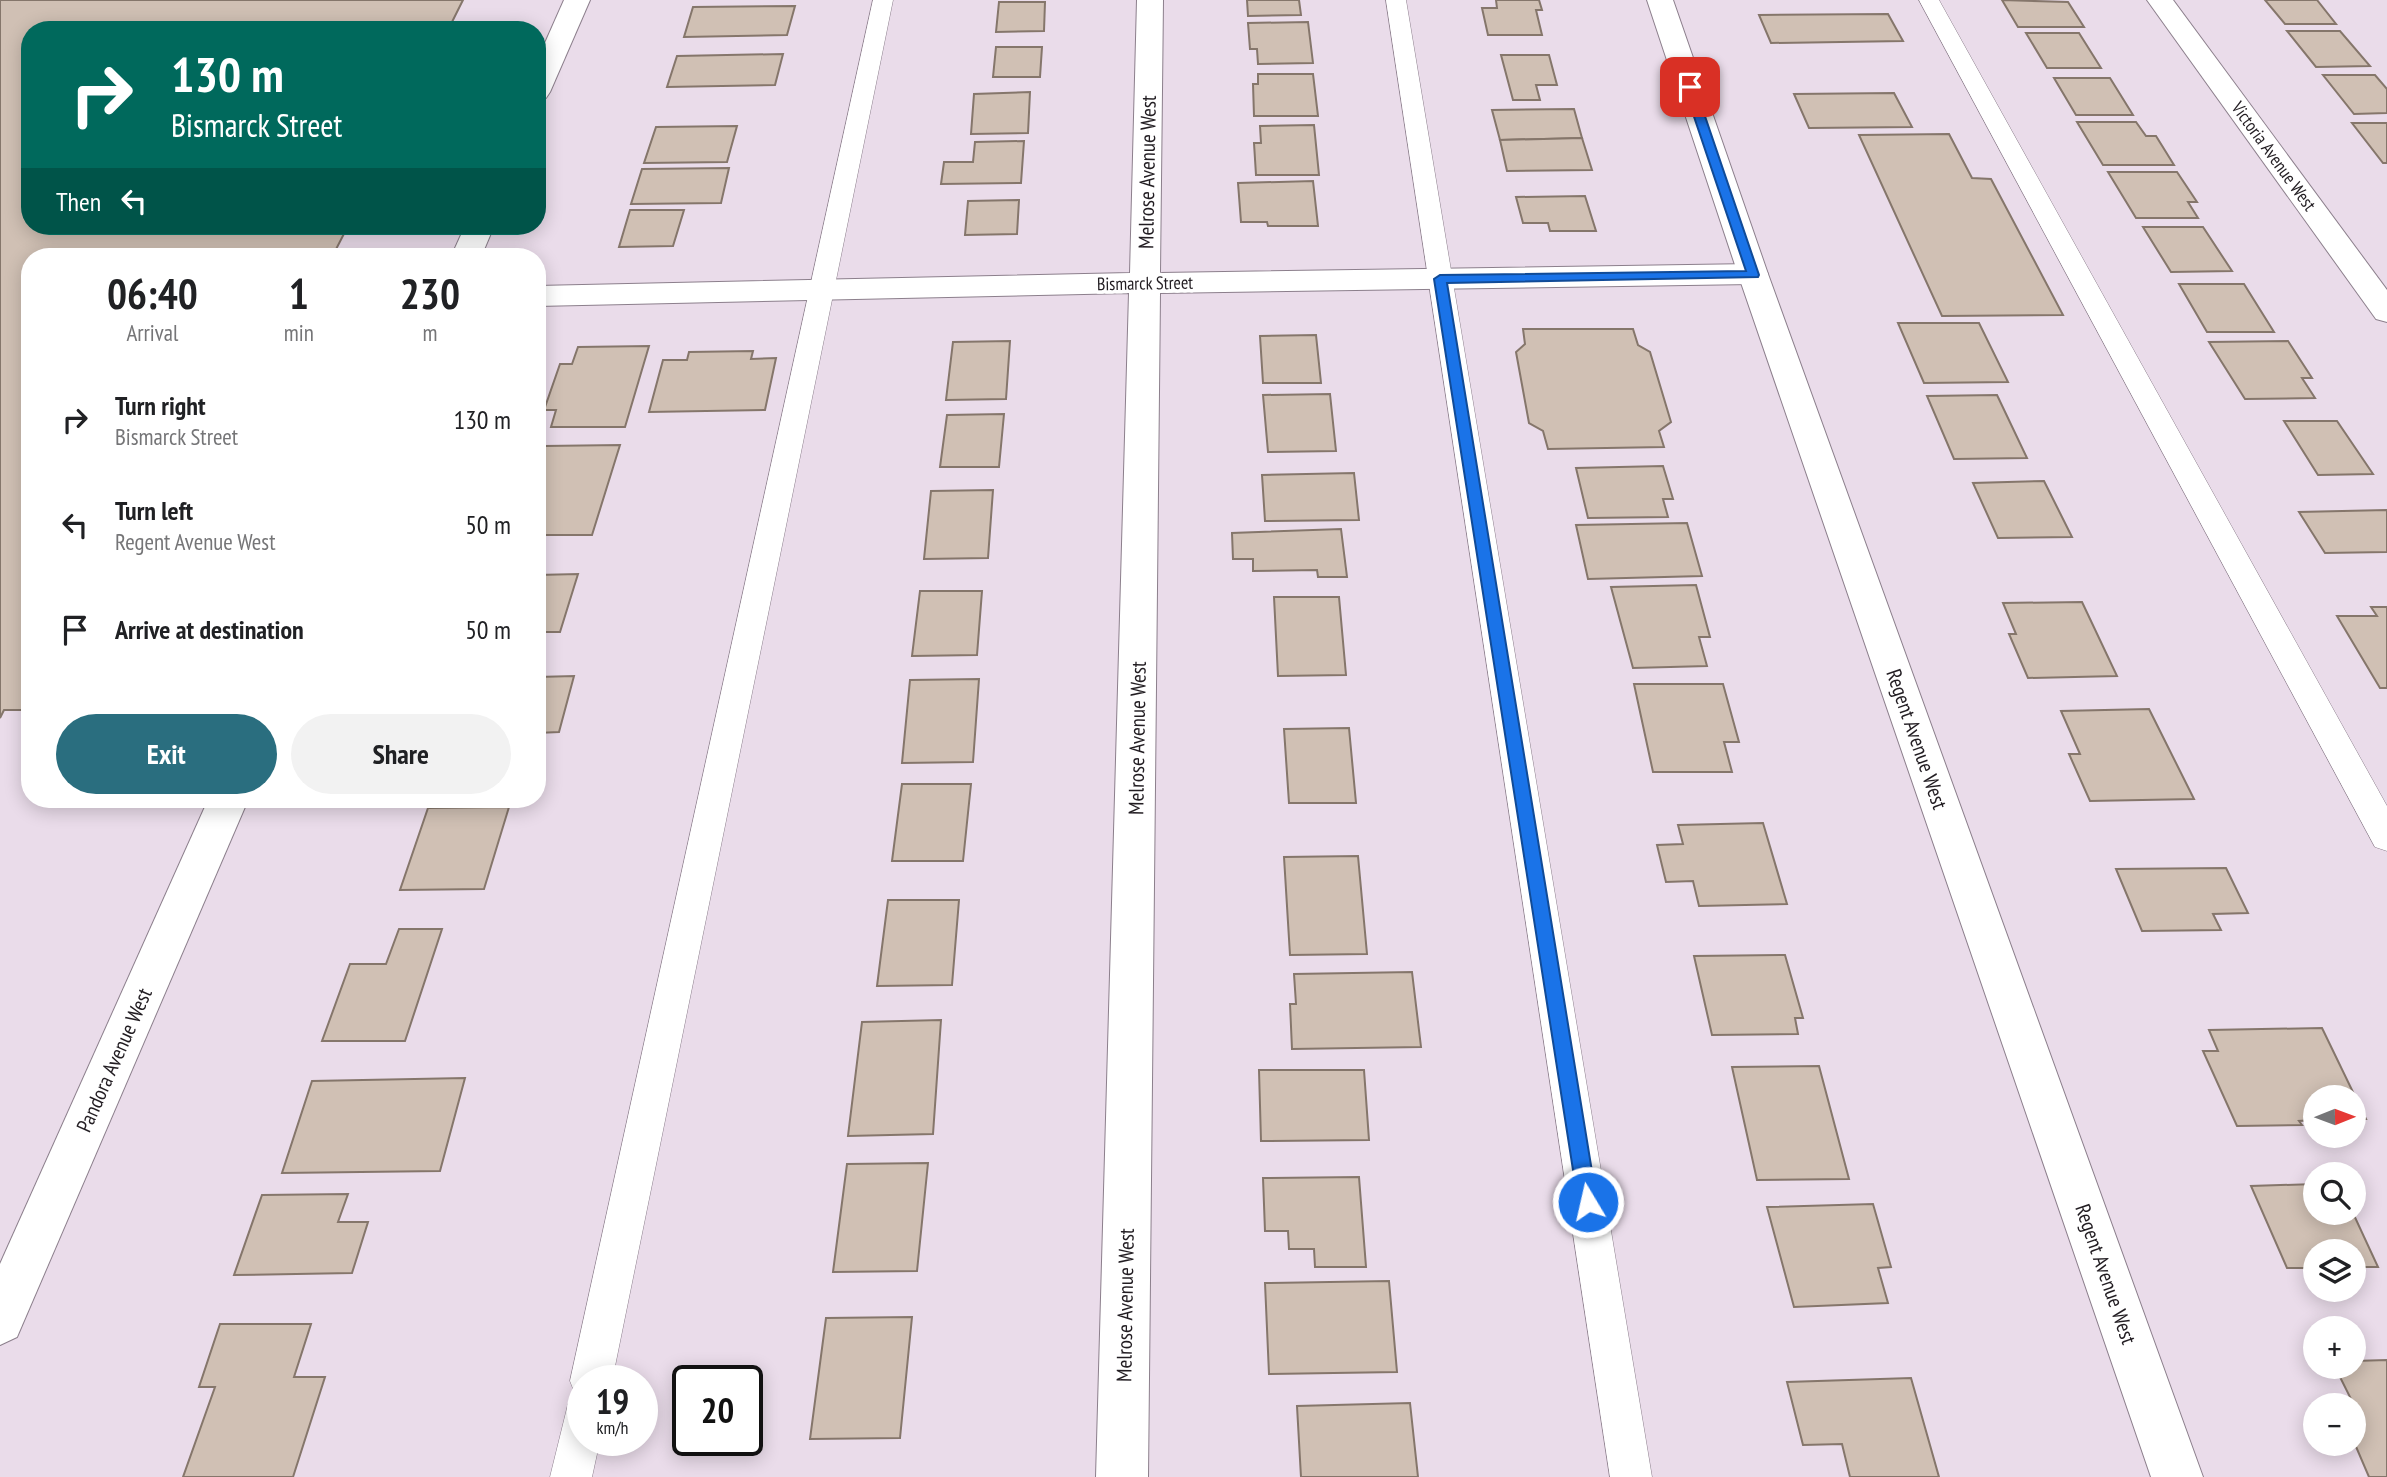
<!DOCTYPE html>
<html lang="en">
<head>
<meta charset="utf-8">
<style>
	body { margin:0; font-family:"PT Sans Narrow",sans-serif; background:#f2f2f2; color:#202124; height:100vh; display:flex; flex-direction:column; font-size:26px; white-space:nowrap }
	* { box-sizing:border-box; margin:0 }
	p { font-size:23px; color:#757577 }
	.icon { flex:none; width:38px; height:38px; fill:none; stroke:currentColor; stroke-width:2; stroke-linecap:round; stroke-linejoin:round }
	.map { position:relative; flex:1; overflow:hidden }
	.panel { position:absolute; left:21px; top:248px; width:525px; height:560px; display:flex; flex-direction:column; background:#fff; border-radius:28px; box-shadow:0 4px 18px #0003 }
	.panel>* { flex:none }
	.guide { position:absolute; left:21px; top:21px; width:525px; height:214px; border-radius:28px; box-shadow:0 4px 18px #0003; background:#00695c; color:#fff; overflow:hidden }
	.needle { width:46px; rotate:89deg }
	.controls { position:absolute; left:2303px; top:1085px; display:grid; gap:14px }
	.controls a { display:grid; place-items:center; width:63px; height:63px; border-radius:50%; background:#fff; box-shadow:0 4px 18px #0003; font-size:35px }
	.speed { position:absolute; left:567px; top:1365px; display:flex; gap:14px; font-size:35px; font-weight:700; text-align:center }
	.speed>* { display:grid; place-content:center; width:91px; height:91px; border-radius:50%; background:#fff; box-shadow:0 4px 18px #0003; line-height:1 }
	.speed small { font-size:18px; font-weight:400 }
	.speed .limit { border:4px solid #111; border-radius:10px; background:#fff; color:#111 }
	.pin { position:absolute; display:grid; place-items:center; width:60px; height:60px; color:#fff; margin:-30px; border-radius:14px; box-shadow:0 4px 10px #0006 }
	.me { position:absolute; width:77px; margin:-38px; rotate:351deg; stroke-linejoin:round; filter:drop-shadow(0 0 5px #0008) }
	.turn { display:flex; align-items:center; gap:24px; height:147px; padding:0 35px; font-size:32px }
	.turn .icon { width:91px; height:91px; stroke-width:2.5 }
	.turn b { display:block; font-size:49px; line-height:60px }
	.then { display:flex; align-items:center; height:66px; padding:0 35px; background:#0003; gap:14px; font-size:26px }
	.eta { display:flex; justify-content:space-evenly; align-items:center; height:119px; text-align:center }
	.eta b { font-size:42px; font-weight:800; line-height:49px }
	.cta { display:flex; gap:14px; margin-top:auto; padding:14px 35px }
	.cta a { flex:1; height:80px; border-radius:42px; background:#2a6e7f; color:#fff; font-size:28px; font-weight:800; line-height:80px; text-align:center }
	.cta a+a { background:#f2f2f2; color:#202124 }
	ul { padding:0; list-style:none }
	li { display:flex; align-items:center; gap:21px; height:105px; padding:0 35px }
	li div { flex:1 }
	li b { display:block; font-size:26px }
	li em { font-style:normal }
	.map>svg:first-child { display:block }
	.building { fill:#d0c0b4; stroke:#85766b; stroke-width:2 }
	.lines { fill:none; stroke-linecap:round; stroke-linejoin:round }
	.service-casing { stroke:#8c7f8c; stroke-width:1 }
	.minor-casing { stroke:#8c7f8c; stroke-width:2 }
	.tertiary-casing { stroke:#8c7f8c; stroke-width:2 }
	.secondary-casing { stroke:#8c7f8c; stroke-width:2 }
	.service { fill:#fff; fill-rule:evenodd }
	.minor { fill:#fff; fill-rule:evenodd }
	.tertiary { fill:#fff; fill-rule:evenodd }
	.secondary { fill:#fff; fill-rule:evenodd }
	.route { fill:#1a73e8; stroke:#114b97; stroke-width:2 }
	.labels { text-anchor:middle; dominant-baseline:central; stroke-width:7; stroke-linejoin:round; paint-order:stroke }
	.far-street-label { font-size:18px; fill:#221d22; stroke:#fff }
	.street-label { font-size:21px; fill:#221d22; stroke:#fff }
</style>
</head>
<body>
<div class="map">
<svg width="2387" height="1477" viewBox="0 0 2387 1477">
	<rect width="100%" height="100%" fill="#eadcea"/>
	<g class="building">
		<path d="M0,0H463L448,30H30V226H348L332,257H30V710H4L0,718Z"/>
		<path d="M1247,0H1299L1301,15L1248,16Z"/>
		<path d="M1496,0H1539L1542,10H1536L1542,35H1488L1482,8H1497Z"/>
		<path d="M2002,0L2068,2L2084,27H2018Z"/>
		<path d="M2265,0H2317L2336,24H2285Z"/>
		<path d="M999,2H1045L1044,31L996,32Z"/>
		<path d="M795,6L787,35L684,37L693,7Z"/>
		<path d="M1888,14L1903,41L1771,43L1759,15Z"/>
		<path d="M1308,22L1313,63L1258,64L1257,49H1250L1248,23Z"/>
		<path d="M2287,31H2340L2370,66L2316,67Z"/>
		<path d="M2026,33H2079L2101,68H2047Z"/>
		<path d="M996,47H1042L1040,77H993Z"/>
		<path d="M783,54L775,85L667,87L677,56Z"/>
		<path d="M1501,55H1549L1557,85H1536L1540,100H1513Z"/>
		<path d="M1258,74H1313L1318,116H1254L1253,84H1258Z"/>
		<path d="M2323,75H2375L2387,89V113L2354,114Z"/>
		<path d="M2054,78H2110L2133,115H2076Z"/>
		<path d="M1030,92L1028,133L971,134L974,94Z"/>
		<path d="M1894,93L1912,127L1809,128L1794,94Z"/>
		<path d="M1574,109L1582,138L1500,140L1492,110Z"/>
		<path d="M2077,122H2136L2146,136H2156L2174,165H2103Z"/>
		<path d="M2352,123H2387V163H2383Z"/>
		<path d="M1314,125L1319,175H1256L1254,143H1261L1260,126Z"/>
		<path d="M737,126L727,162L644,163L656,127Z"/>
		<path d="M1949,134L1972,178L1991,179L2063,315L1942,316L1859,135Z"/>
		<path d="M1582,138L1592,170L1507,171L1500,140Z"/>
		<path d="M1024,141L1021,183L941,184L944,162H973L975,142Z"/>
		<path d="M729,168L721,203L631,204L642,169Z"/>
		<path d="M2108,172H2177L2197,202H2188L2198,218H2136Z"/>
		<path d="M1313,181L1318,226H1268L1267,222H1241L1238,183Z"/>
		<path d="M1585,196L1596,231H1550L1548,223H1523L1516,197Z"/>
		<path d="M1019,200L1017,234L965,235L968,201Z"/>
		<path d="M630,210H684L673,246L619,247Z"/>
		<path d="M2143,227H2203L2232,271L2171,272Z"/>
		<path d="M2179,284H2244L2274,332H2207Z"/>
		<path d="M1898,323H1979L2008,382L1924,383Z"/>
		<path d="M1523,329H1633L1638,345L1650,352L1671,422L1659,431L1664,447L1548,449L1543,431L1529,423L1516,352L1525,344Z"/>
		<path d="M1316,335L1321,383H1263L1260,336Z"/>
		<path d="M1010,341L1006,399L946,400L953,342Z"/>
		<path d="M2288,341L2312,378H2302L2315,398L2245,399L2209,342Z"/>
		<path d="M649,346L625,427H551L556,410H544L560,364H572L578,347Z"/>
		<path d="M753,351L751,359L776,358L765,410L649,412L663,360H687L689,352Z"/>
		<path d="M1330,394L1336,451L1268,452L1263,395Z"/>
		<path d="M1997,395L2027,458L1954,459L1927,396Z"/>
		<path d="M1004,414L999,467H940L947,415Z"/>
		<path d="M2284,421H2337L2373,474L2318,475Z"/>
		<path d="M620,445L592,535H537V464L544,446Z"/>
		<path d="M1663,466L1673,499H1663L1668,517L1588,518L1576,468Z"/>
		<path d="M1354,473L1359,520L1265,521L1262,475Z"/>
		<path d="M2044,481L2072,537L1998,538L1973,483Z"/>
		<path d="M993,490L988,558L924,559L931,491Z"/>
		<path d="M2387,510V552L2325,553L2299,512Z"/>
		<path d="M1687,523L1702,576L1588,579L1576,525Z"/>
		<path d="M1341,529L1347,577H1318L1317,570L1253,571V559H1233L1232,533Z"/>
		<path d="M578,574L560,632H537V575Z"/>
		<path d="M1696,585L1710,637H1699L1707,666L1633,668L1611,587Z"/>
		<path d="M920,591H982L977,655L912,656Z"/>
		<path d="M1274,597H1339L1346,675L1278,676Z"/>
		<path d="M2082,602L2117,676L2028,678L2009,634H2016L2003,603Z"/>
		<path d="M2371,607H2387V688H2380L2337,616H2377Z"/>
		<path d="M574,676L559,732L537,733V677Z"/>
		<path d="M979,679L973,762L902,763L910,680Z"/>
		<path d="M1634,684H1723L1739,742H1724L1732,772H1653Z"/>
		<path d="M2149,709L2194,799L2090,801L2069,754H2080L2061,711Z"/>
		<path d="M1349,728L1356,803H1289L1284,729Z"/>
		<path d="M902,784H971L963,861H892Z"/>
		<path d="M509,807L484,889L400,890L428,808Z"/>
		<path d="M1763,823L1787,904L1699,906L1693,881L1666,882L1657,845L1683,844L1678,825Z"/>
		<path d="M1358,856L1367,954L1290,955L1284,857Z"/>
		<path d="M2226,868L2248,913L2213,914L2221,930L2142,931L2116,869Z"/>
		<path d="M888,900H959L952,985L877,986Z"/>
		<path d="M399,929H442L405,1041H322L350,964H386Z"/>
		<path d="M1785,955L1803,1018H1795L1798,1034L1712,1035L1694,956Z"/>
		<path d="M1412,972L1421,1047L1292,1049L1290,1004H1296L1294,974Z"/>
		<path d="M941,1020L933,1134L848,1136L862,1022Z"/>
		<path d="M2322,1028L2366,1119H2354V1097H2315V1120L2299,1121L2302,1125L2237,1126L2203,1051H2218L2209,1030Z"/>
		<path d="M1819,1066L1849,1179L1757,1180L1732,1067Z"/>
		<path d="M1259,1070H1364L1369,1140L1261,1141Z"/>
		<path d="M465,1078L440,1171L282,1173L312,1081Z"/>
		<path d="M928,1163L917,1271L833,1272L847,1164Z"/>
		<path d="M1359,1177L1366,1267H1315L1314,1249H1289L1288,1231H1265L1263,1178Z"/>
		<path d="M2315,1184V1213H2353L2378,1267H2354V1251H2315V1268H2287L2251,1186Z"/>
		<path d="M348,1194L338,1222H368L352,1273L234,1275L262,1195Z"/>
		<path d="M1873,1204L1891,1267L1878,1268L1888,1303L1794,1307L1767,1207Z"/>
		<path d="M1389,1281L1397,1372L1269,1374L1265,1283Z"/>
		<path d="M912,1317L900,1438L810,1439L826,1318Z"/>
		<path d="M220,1324H311L294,1377H325L293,1477H183L215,1387H199Z"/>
		<path d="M2387,1360V1477H2369L2354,1442V1418H2358L2354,1405L2335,1367H2354V1361Z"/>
		<path d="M1911,1378L1939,1477H1850L1842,1444L1803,1445L1787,1382Z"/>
		<path d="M1410,1403L1418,1477H1301L1297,1406Z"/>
	</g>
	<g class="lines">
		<g class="service-casing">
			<g id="service">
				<path d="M873,0H893L612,1381H583V1398L576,1396L570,1381Z"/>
				<path d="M1386,0H1406L1652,1477H1610Z"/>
				<path d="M1919,0H1939L2387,806V851L2375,847Z"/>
				<path d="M583,1398V1440H600L592,1477H550L568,1404Z"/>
			</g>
		</g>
		<g class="minor-casing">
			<g id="minor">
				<path d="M1137,0H1163L1160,273L1753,264L1764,267L1768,274L1764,281L1753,284L1160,293L1148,1477H1096L1129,293L537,306V286L1130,273Z"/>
				<path d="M2147,0H2173L2387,290V322L2376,319Z"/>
			</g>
		</g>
		<g class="tertiary-casing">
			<g id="tertiary">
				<path d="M564,0H590L550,92L546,98L537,100V61Z"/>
				<path d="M465,226H494L481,257H451Z"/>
				<path d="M208,800H248L17,1337L0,1345V1264Z"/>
			</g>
		</g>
		<g class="secondary-casing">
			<path id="secondary" d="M1647,0H1673L1768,274L2203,1477H2151L1738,274Z"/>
		</g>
		<use href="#service" class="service"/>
		<use href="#minor" class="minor"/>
		<use href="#tertiary" class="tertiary"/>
		<use href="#secondary" class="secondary"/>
	</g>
	<path class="route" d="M1690,84L1695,87L1759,275L1758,277L1447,283L1597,1202L1594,1209L1588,1211L1581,1209L1578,1202L1434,279L1440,275L1746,271L1684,87Z"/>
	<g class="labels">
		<g class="far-street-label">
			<text transform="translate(2274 156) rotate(54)">Victoria Avenue West</text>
			<text transform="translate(1145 283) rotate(-1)">Bismarck Street</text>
		</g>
		<g class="street-label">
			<text transform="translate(1147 172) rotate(-89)">Melrose Avenue West</text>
			<text transform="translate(1137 738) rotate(-89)">Melrose Avenue West</text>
			<text transform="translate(1917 739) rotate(71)">Regent Avenue West</text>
			<text transform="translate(114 1060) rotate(-66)">Pandora Avenue West</text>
			<text transform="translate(2106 1274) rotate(71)">Regent Avenue West</text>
			<text transform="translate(1125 1305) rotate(-89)">Melrose Avenue West</text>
		</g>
	</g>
</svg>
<div class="controls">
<a><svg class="needle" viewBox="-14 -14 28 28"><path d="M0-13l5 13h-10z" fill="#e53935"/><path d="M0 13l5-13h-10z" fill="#757577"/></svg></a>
<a><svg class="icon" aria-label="search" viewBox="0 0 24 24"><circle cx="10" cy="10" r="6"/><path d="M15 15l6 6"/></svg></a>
<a><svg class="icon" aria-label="layers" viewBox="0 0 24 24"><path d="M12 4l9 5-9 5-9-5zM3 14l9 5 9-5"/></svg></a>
<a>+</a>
<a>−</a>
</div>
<div class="speed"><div>19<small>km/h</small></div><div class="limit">20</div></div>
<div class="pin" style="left:1690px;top:87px;background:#d93025"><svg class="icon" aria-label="arrive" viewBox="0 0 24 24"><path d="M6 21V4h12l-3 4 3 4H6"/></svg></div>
<svg class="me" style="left:1588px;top:1202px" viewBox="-20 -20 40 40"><circle r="17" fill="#1a73e8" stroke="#fff" stroke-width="3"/><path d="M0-11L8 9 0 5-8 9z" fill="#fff"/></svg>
<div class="guide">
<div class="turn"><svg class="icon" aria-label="right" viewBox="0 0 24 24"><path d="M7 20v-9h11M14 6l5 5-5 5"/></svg><div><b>130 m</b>Bismarck Street</div></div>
<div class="then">Then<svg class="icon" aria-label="left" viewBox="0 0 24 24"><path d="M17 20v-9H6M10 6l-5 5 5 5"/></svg></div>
</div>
<section class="panel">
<div class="eta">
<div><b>06:40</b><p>Arrival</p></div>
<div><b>1</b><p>min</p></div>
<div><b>230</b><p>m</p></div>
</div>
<ul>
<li><svg class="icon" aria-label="right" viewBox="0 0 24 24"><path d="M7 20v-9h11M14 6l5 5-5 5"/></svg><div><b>Turn right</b><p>Bismarck Street</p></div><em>130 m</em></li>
<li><svg class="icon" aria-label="left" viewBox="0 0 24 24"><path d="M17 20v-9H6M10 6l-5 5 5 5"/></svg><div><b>Turn left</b><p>Regent Avenue West</p></div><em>50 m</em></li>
<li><svg class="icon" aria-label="arrive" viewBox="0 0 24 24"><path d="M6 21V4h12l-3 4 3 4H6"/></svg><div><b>Arrive at destination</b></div><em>50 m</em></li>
</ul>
<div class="cta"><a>Exit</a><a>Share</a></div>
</section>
</div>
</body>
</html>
